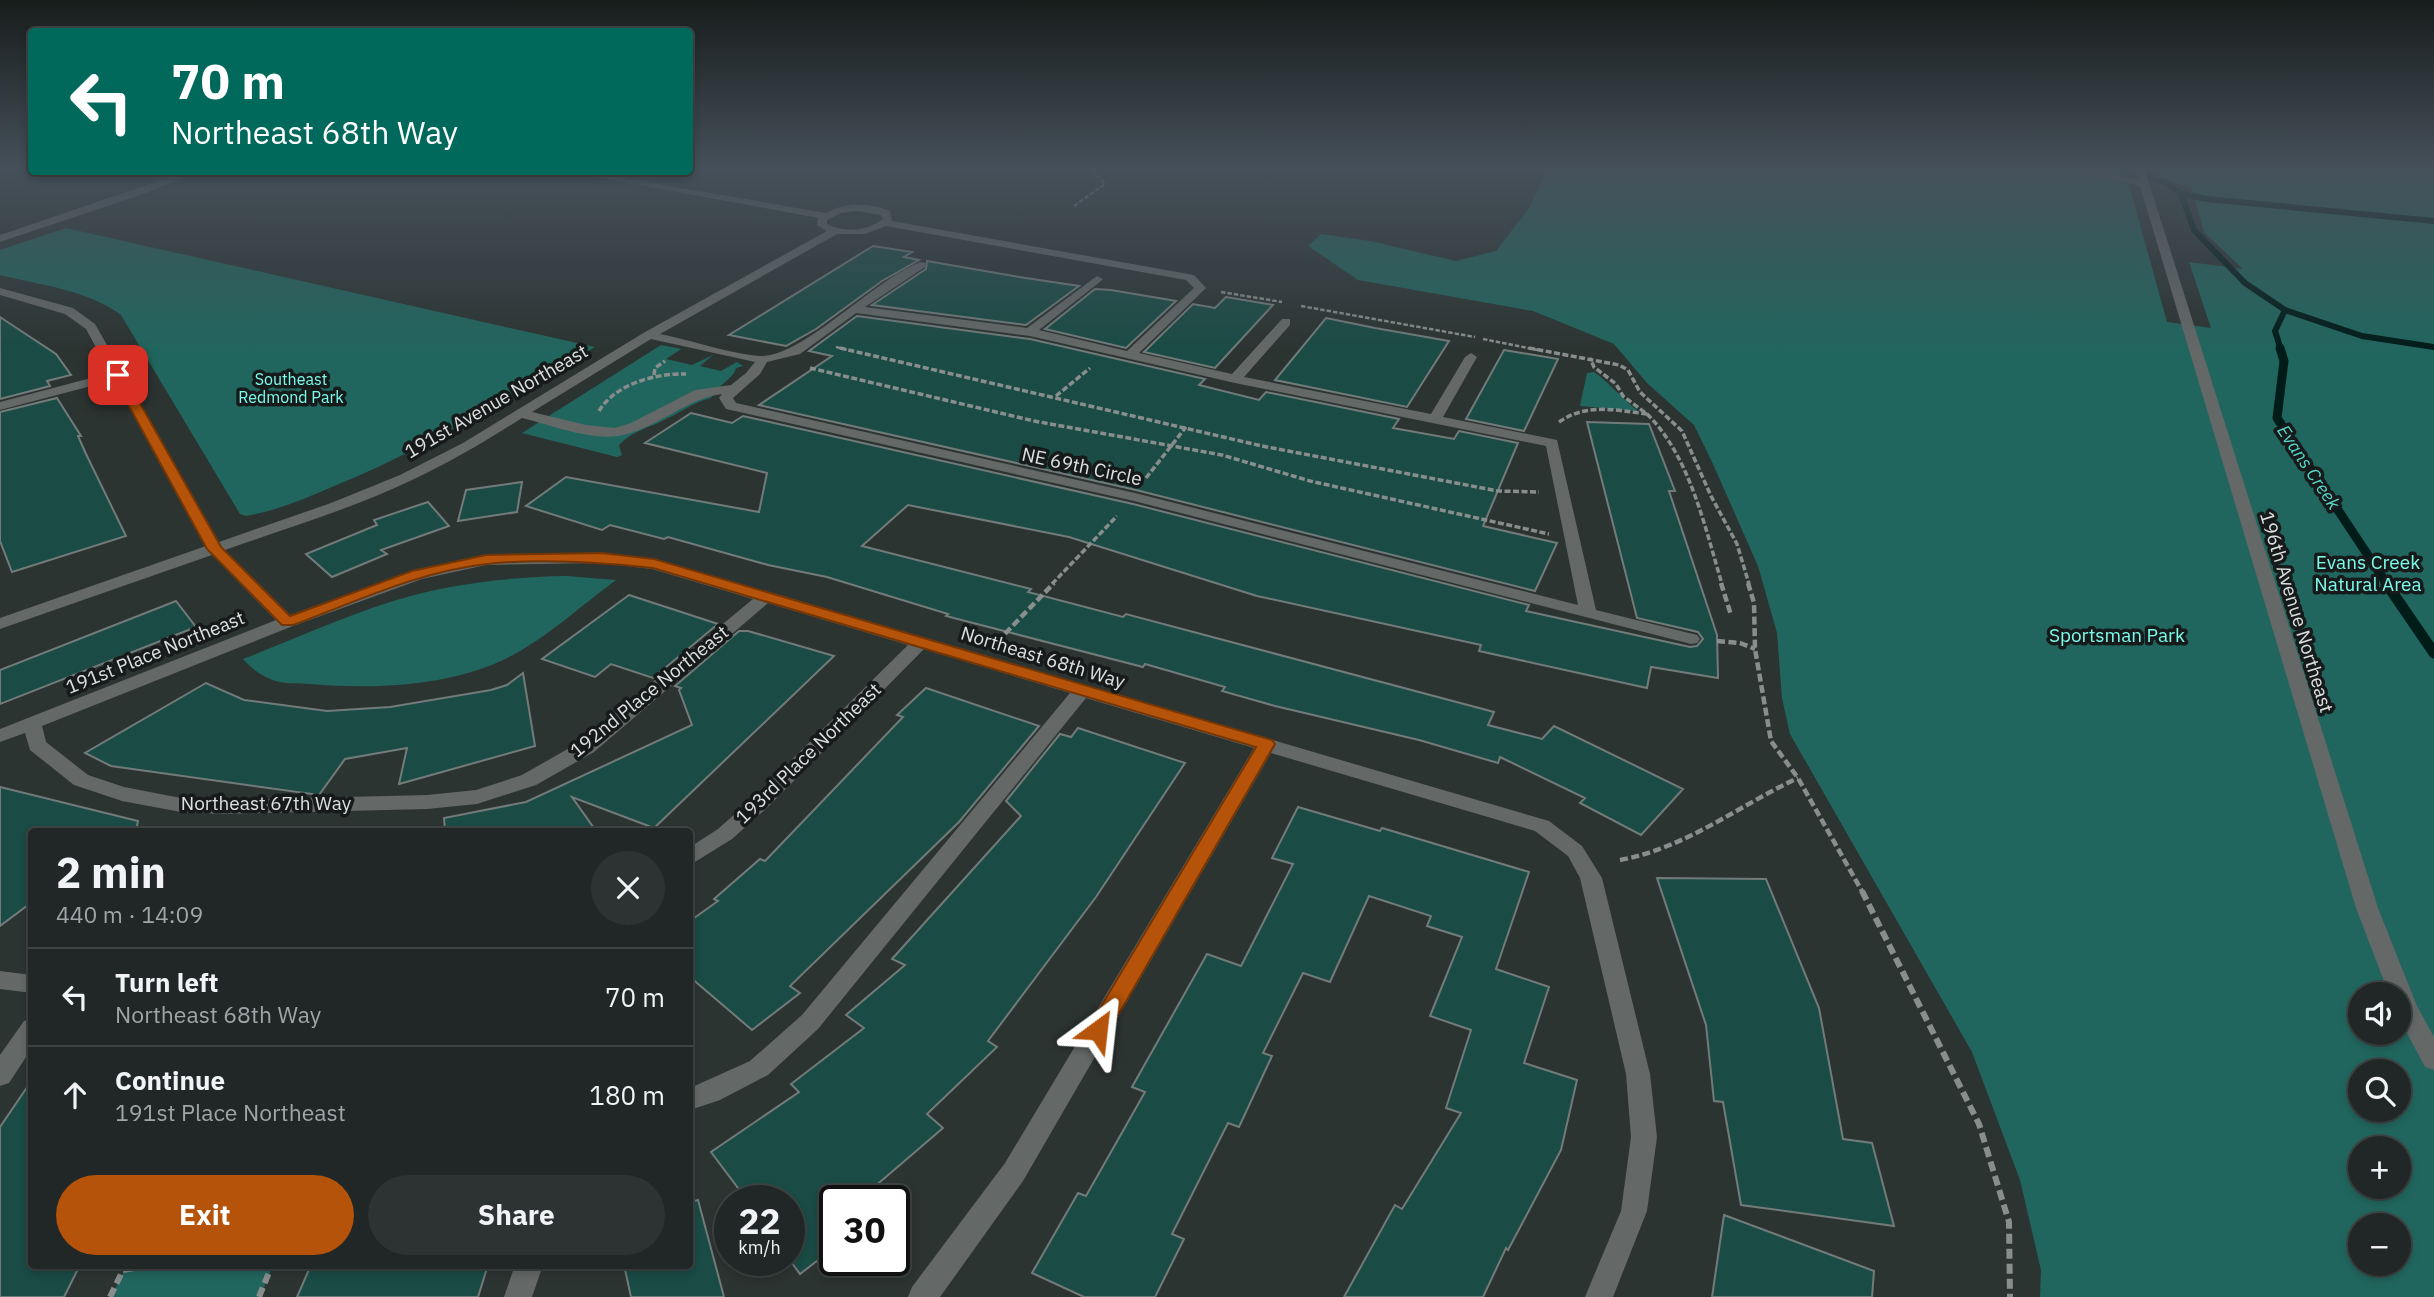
<!DOCTYPE html>
<html lang="en">
<head>
<meta charset="utf-8">
<style>
	body { margin:0; font-family:"IBM Plex Sans",sans-serif; background:#2d3332; color:#f1f3f6; height:100vh; display:flex; flex-direction:column; font-size:26px; white-space:nowrap }
	* { box-sizing:border-box; margin:0 }
	p { font-size:23px; color:#a2a5a7 }
	.icon { flex:none; width:38px; height:38px; fill:none; stroke:currentColor; stroke-width:2; stroke-linecap:round; stroke-linejoin:round }
	.map { position:relative; flex:1; overflow:hidden }
	.panel { position:absolute; left:28px; top:828px; width:665px; height:441px; display:flex; flex-direction:column; background:#212726; border-radius:7px; box-shadow:0 4px 10px #0003,0 0 0 2px #3e4443 }
	.panel>* { flex:none }
	.hud { position:absolute; left:28px; top:28px; width:665px; height:147px; border-radius:7px; box-shadow:0 4px 10px #0003,0 0 0 2px #3e4443; background:#00695c; color:#fff; overflow:hidden }
	.fabs { position:absolute; left:2348px; top:982px; display:grid; gap:14px }
	.fabs a { display:grid; place-items:center; width:63px; height:63px; border-radius:50%; background:#212726; box-shadow:0 4px 10px #0003,0 0 0 2px #3e4443; font-size:35px }
	.speed { position:absolute; left:714px; top:1185px; display:flex; gap:14px; font-size:35px; font-weight:700; text-align:center }
	.speed>* { display:grid; place-content:center; width:91px; height:91px; border-radius:50%; background:#212726; box-shadow:0 4px 10px #0003,0 0 0 2px #3e4443; line-height:1 }
	.speed small { font-size:18px; font-weight:400 }
	.speed .limit { border:4px solid #111; border-radius:10px; background:#fff; color:#111 }
	.pin { position:absolute; display:grid; place-items:center; width:60px; height:60px; color:#fff; margin:-30px; border-radius:14px; box-shadow:0 4px 10px #0006 }
	.me { position:absolute; width:77px; margin:-38px; rotate:30deg; stroke-linejoin:round; filter:drop-shadow(0 0 5px #0008) }
	.turn { display:flex; align-items:center; gap:24px; height:147px; padding:0 28px; font-size:32px }
	.turn .icon { width:91px; height:91px; stroke-width:2.5 }
	.turn b { display:block; font-size:49px; line-height:60px }
	.round { display:grid; place-items:center; flex:none; width:74px; height:74px; border-radius:37px; background:#2d3332 }
	.headline { display:flex; align-items:center; justify-content:space-between; height:119px; padding:0 28px }
	h1 { font-size:42px; font-weight:800; line-height:52px }
	.action { display:flex; gap:14px; margin-top:auto; padding:14px 28px }
	.action a { flex:1; height:80px; border-radius:42px; background:#b45309; color:#fff; font-size:28px; font-weight:800; line-height:80px; text-align:center }
	.action a+a { background:#2d3332; color:#f1f3f6 }
	ul { padding:0; list-style:none }
	li { display:flex; align-items:center; gap:21px; height:98px; padding:0 28px; border-top:2px solid #3e4443 }
	li div { flex:1 }
	li b { display:block; font-size:26px }
	li em { font-style:normal }
	.map>svg:first-child { display:block }
	.green { fill:#21665e; fill-rule:evenodd }
	.lines { fill:none; stroke-linecap:round; stroke-linejoin:round }
	.stream-far2 { stroke:#001c19; stroke-width:6 }
	.stream-far1 { stroke:#001c19; stroke-width:9 }
	.stream { stroke:#001c19; stroke-width:11 }
	.building { fill:#1a4b45; stroke:#727b7a; stroke-width:2 }
	.path-far3 { stroke:#888e8d; stroke-width:2.5; stroke-dasharray:4.5 2; stroke-linecap:butt }
	.path-far2 { stroke:#888e8d; stroke-width:3.5; stroke-dasharray:6 2.5; stroke-linecap:butt }
	.path-far1 { stroke:#888e8d; stroke-width:4.5; stroke-dasharray:8 3.5; stroke-linecap:butt }
	.path { stroke:#888e8d; stroke-width:6; stroke-dasharray:10 5; stroke-linecap:butt }
	.minor { fill:#646867; fill-rule:evenodd }
	.route { fill:#b45309; stroke:#753606; stroke-width:2 }
	.labels { text-anchor:middle; dominant-baseline:central; stroke-width:7; stroke-linejoin:round; paint-order:stroke }
	.far-park-label { font-size:16px; fill:#7afceb; stroke:#171a1a }
	.far-water-label { font-size:18px; font-style:italic; fill:#55dbcb; stroke:#171a1a }
	.street-label { font-size:19px; fill:#dce1e0; stroke:#171a1a }
	.park-label { font-size:19px; fill:#7afceb; stroke:#171a1a }
</style>
</head>
<body>
<div class="map">
<svg width="2434" height="1297" viewBox="0 0 2434 1297">
	<rect width="100%" height="100%" fill="#2c3432"/>
	<g class="green">
		<path d="M1547,170H2125L2167,322L2211,328L2189,262L2243,269L2204,232L2192,188L2160,178L2157,170H2434V1297H2040L2041,1270L2020,1180L1972,1052L1790,734L1782,698L1777,633L1758,566L1713,464L1694,425L1647,383L1614,344L1533,311L1358,280L1308,246L1321,234L1370,241L1456,261L1496,251L1529,208ZM2361,994H2399V1032H2361ZM2361,1071H2399V1110H2361ZM2361,1148H2399V1186H2361ZM2361,1225H2399V1264H2361Z"/>
		<path d="M66,228L595,347C509,397 425,449 332,487C304,499 276,511 246,516L240,514L121,315C88,290 40,285 0,275V250Z"/>
		<path d="M661,345L681,349L666,359L692,365L713,355L700,366L721,371L737,362L743,366L736,368C734,378 717,386 711,398C693,402 682,412 666,419C649,428 632,431 619,445L622,455L617,457L522,433Z"/>
		<path d="M1594,372C1611,384 1621,398 1638,411L1580,406L1587,373Z"/>
		<path d="M566,576L616,580C578,608 538,646 494,664C437,687 371,689 310,684C300,683 288,684 279,682C264,678 253,670 243,659C292,640 340,618 390,602C446,584 507,577 566,576Z"/>
		<path d="M127,1265H273L260,1297H111Z"/>
	</g>
	<g class="lines">
		<g class="stream-far2">
			<path d="M2125,170L2167,183L2181,194L2194,230L2245,283L2285,310L2275,331L2281,350"/>
			<path d="M2181,194L2207,199L2434,221"/>
			<path d="M2285,310L2362,336L2434,347"/>
		</g>
		<path class="stream-far1" d="M2280,348L2284,361L2277,418L2387,584"/>
		<path class="stream" d="M2386,583L2434,653"/>
	</g>
	<g class="building">
		<path d="M873,246L912,252L904,257L919,260L882,281L816,329L786,346L729,335Z"/>
		<path d="M927,261L1019,277L1079,286L1026,325L872,305L926,269Z"/>
		<path d="M1095,289L1111,290L1176,301L1126,348L1045,329Z"/>
		<path d="M1226,297L1273,305L1215,368L1144,352L1193,304L1215,308Z"/>
		<path d="M857,316L1030,339L1205,379L1199,385L1259,400L1266,392L1399,419L1393,428L1454,439L1459,431L1518,443L1483,526L1557,543L1535,591L1136,490L759,405L832,356L809,351Z"/>
		<path d="M0,317L56,354L71,375L47,381L50,386L0,399Z"/>
		<path d="M1326,318L1375,328L1449,341L1407,407L1275,380Z"/>
		<path d="M1504,350L1558,359L1524,431L1466,419Z"/>
		<path d="M57,398L81,436H78L86,454L126,536L12,572L0,541V412Z"/>
		<path d="M691,413L732,423L743,416L1133,504L1529,605L1526,611L1690,647L1697,646L1703,639L1698,632L1637,618L1587,422L1649,424L1675,491H1669L1717,635L1718,678L1651,667L1647,688L1479,651L1481,645L1257,596L1069,537L908,505L862,546L1031,589L1028,592L1123,617L1126,614L1494,712L1488,725L1542,739L1554,726L1683,789L1641,835L1580,803L1585,798L1500,757L1498,763L1419,740L1275,706L1222,691L1225,687L1145,664L1143,667L946,616L948,614L827,577L768,565L668,537L664,539L610,525L602,530L526,506L566,477L759,512L767,473L645,443Z"/>
		<path d="M522,482L517,512L458,521L466,490Z"/>
		<path d="M428,502L449,526L381,550L387,554L332,577L306,554L377,525L374,520Z"/>
		<path d="M629,595L718,624L653,678L611,664L595,677L542,659Z"/>
		<path d="M176,601L196,627L0,704V670Z"/>
		<path d="M739,631H748L834,656L654,828L572,797L596,831H445L444,818L526,802L692,725L679,690L681,688L675,686Z"/>
		<path d="M523,673L535,746L399,784L407,748L345,759L319,795L111,766L85,753L206,683L244,700L327,711L390,707L491,690L507,685Z"/>
		<path d="M926,688L1039,726L959,822L790,986L800,993L752,1030L690,977V921L718,901L714,899L760,859L765,861L903,717L897,715Z"/>
		<path d="M1078,728L1185,763L1096,897L988,1041L997,1047L927,1114L943,1128L859,1200H835V1247L800,1274L789,1259V1200H747L711,1152L799,1092L791,1084L864,1028L846,1015L905,965L892,959L1021,816L1006,801L1060,734L1071,737Z"/>
		<path d="M0,787L138,821L136,831H32V902L0,926Z"/>
		<path d="M1298,807L1380,831L1382,828L1529,872L1496,969L1549,987L1524,1063L1577,1080L1561,1150L1508,1250L1506,1248L1483,1297H1344L1395,1205L1402,1209L1461,1113L1446,1108L1471,1030L1430,1016L1462,937L1427,926L1431,916L1369,896L1330,982L1303,973L1263,1053L1272,1056L1239,1127L1228,1123L1172,1234L1184,1239L1155,1297H1084L1032,1273L1078,1193L1086,1196L1145,1092L1132,1087L1207,954L1241,966L1293,864L1272,858Z"/>
		<path d="M1657,878L1766,879L1819,1008L1843,1139L1872,1143L1894,1226L1741,1205L1723,1102L1714,1101L1706,1025Z"/>
		<path d="M32,1080V1265H80L64,1297H0V1127Z"/>
		<path d="M698,1200L724,1297H631L624,1265H690V1202Z"/>
		<path d="M1724,1215L1874,1271L1872,1297H1712Z"/>
		<path d="M311,1265H488L478,1297H297Z"/>
	</g>
	<g class="lines">
		<g class="path-far3">
			<path d="M1074,206L1105,184L1092,170"/>
			<path d="M1221,292L1282,302"/>
			<path d="M1301,306L1475,337"/>
			<path d="M1483,339L1538,350"/>
			<path d="M836,347L848,350"/>
		</g>
		<g class="path-far2">
			<path d="M840,348L1262,446L1498,491L1539,492"/>
			<path d="M1529,348L1619,365L1628,370L1640,392L1682,431L1711,496L1737,544L1749,584"/>
			<path d="M810,368L1034,421L1222,455L1310,481L1549,534"/>
			<path d="M654,375L655,368L665,361"/>
			<path d="M1056,396L1090,368"/>
			<path d="M599,411C615,384 656,373 686,374"/>
			<path d="M1647,414C1690,456 1705,528 1722,584"/>
			<path d="M1559,422C1586,403 1616,410 1647,414L1623,396L1616,384L1594,367L1590,358"/>
			<path d="M1146,478L1186,427"/>
			<path d="M1052,584L1117,516"/>
		</g>
		<g class="path-far1">
			<path d="M1721,583L1731,615"/>
			<path d="M1748,583L1754,603L1755,649L1771,741L1798,778L1863,893"/>
			<path d="M1717,641L1740,643L1755,649"/>
			<path d="M997,642L1054,583"/>
			<path d="M1620,860C1686,848 1738,806 1798,778"/>
		</g>
		<g class="path">
			<path d="M1862,891L1979,1124L2009,1222L2010,1297"/>
			<path d="M110,1297L123,1270L151,1265"/>
			<path d="M259,1297L272,1265"/>
		</g>
		<g class="minor">
			<path d="M2074,170H2092L2138,180L2135,170H2145L2378,908L2417,1006L2434,1037V1070L2425,1067L2399,1018V994H2389L2356,908L2140,186Z"/>
			<path d="M185,172H197L143,194L0,242V235Z"/>
			<path d="M570,172H589L826,213C846,202 869,203 890,211L892,221L1194,275L1206,288L1204,290L1139,353L1232,374L1282,319H1290V325L1244,377L1431,414L1465,357L1471,353L1477,357L1443,417L1557,440L1596,610L1697,635L1700,639L1697,643L1691,644L1134,501L726,409L719,398L722,394C684,399 656,430 618,436C588,440 551,425 522,418C486,441 449,463 410,481C351,509 287,528 225,550L290,615L411,572L486,555L602,553L654,559L1549,821L1582,846L1602,878L1650,1074L1657,1137L1647,1211L1613,1297H1585L1621,1211L1631,1137L1626,1074L1580,878L1568,856L1535,831L1271,753L1023,1181L940,1297H908L912,1287L1005,1163L1254,748L1086,698L818,1029L768,1075L720,1100L690,1110V1088L750,1061L802,1015L1070,693L924,649L768,807L732,839L690,865V847L718,829L754,797L908,645L768,603L594,752L536,785L477,804L427,809L221,814L181,812L122,801L74,785L30,750L25,733L0,742V729L276,620L212,555L0,629V618L206,546L114,380L0,410V402L110,373L86,329L65,314L0,295V288L73,308L95,324L219,542L331,503L400,475L463,443L645,332L827,231L817,225L818,218ZM857,211L881,215L883,219C867,231 845,233 827,224V220L841,213ZM886,226L1186,280L1194,288L1127,351L1039,330L1101,281L1103,279L1097,276L1027,328L865,307L925,267V263L921,262C877,277 802,358 760,356C731,354 690,340 660,334L837,234H865ZM856,313L1030,336L1235,383L1546,446L1578,605L1135,493L736,403L733,398L760,374L767,362L800,354ZM651,339L755,362L746,373L731,385L695,390L631,423L615,428L586,425L532,412ZM602,563L652,569L753,599L580,742L522,775L476,790L427,795L221,800L181,798L124,787L88,775L46,742L42,726L293,626L422,579L486,565Z"/>
			<path d="M0,971L32,975V993L0,989Z"/>
			<path d="M32,1018V1048L9,1083L0,1086V1055L24,1021Z"/>
			<path d="M515,1265H543L532,1297H504Z"/>
		</g>
	</g>
	<linearGradient id="sky" x2="0" y2="1"><stop stop-color="#181d1c"/><stop offset="0.48" stop-color="#45505a"/><stop offset="1" stop-color="#45505a" stop-opacity="0"/></linearGradient>
	<rect width="2434" height="351" fill="url(#sky)"/>
	<path class="route" d="M114,373L124,375L221,547L290,616L412,571L486,555L602,553L654,559L1272,740L1275,744L1106,1036L1098,1039L1091,1036L1087,1030L1091,1023L1256,747L653,568C599,562 541,558 487,564C420,571 355,602 293,625H282L207,549L112,375Z"/>
	<g class="labels">
		<g class="far-park-label">
			<text x="291" y="379">Southeast<tspan x="291" dy="18">Redmond Park</tspan></text>
		</g>
		<g class="far-water-label">
			<text transform="translate(2309 467) rotate(56)">Evans Creek</text>
		</g>
		<g class="street-label">
			<text transform="translate(496 401) rotate(-30)">191st Avenue Northeast</text>
			<text transform="translate(1082 466) rotate(12)">NE 69th Circle</text>
			<text transform="translate(2297 612) rotate(73)">196th Avenue Northeast</text>
			<text transform="translate(155 652) rotate(-22)">191st Place Northeast</text>
			<text transform="translate(1043 657) rotate(17)">Northeast 68th Way</text>
			<text transform="translate(649 691) rotate(-39)">192nd Place Northeast</text>
			<text transform="translate(808 753) rotate(-44)">193rd Place Northeast</text>
			<text x="266" y="803">Northeast 67th Way</text>
		</g>
		<g class="park-label">
			<text x="2368" y="562">Evans Creek<tspan x="2368" dy="22">Natural Area</tspan></text>
			<text x="2117" y="635">Sportsman Park</text>
		</g>
	</g>
</svg>
<div class="fabs">
<a><svg class="icon" aria-label="sound" viewBox="0 0 24 24"><path d="M4 9h4l5-4v14l-5-4H4zM17 9q2 3 0 6"/></svg></a>
<a><svg class="icon" aria-label="search" viewBox="0 0 24 24"><circle cx="10" cy="10" r="6"/><path d="M15 15l6 6"/></svg></a>
<a>+</a>
<a>−</a>
</div>
<div class="speed"><div>22<small>km/h</small></div><div class="limit">30</div></div>
<div class="pin" style="left:118px;top:375px;background:#d93025"><svg class="icon" aria-label="arrive" viewBox="0 0 24 24"><path d="M6 21V4h12l-3 4 3 4H6"/></svg></div>
<svg class="me" style="left:1098px;top:1030px" viewBox="-20 -20 40 40"><path d="M0-17L14 15 0 8-14 15z" fill="#b45309" stroke="#fff" stroke-width="4"/></svg>
<div class="hud">
<div class="turn"><svg class="icon" aria-label="left" viewBox="0 0 24 24"><path d="M17 20v-9H6M10 6l-5 5 5 5"/></svg><div><b>70 m</b>Northeast 68th Way</div></div>
</div>
<section class="panel">
<div class="headline"><div><h1>2 min</h1><p>440 m · 14:09</p></div><a class="round"><svg class="icon" aria-label="close" viewBox="0 0 24 24"><path d="M6 6l12 12M18 6L6 18"/></svg></a></div>
<ul>
<li><svg class="icon" aria-label="left" viewBox="0 0 24 24"><path d="M17 20v-9H6M10 6l-5 5 5 5"/></svg><div><b>Turn left</b><p>Northeast 68th Way</p></div><em>70 m</em></li>
<li><svg class="icon" aria-label="ahead" viewBox="0 0 24 24"><path d="M12 20V5M6 11l6-6 6 6"/></svg><div><b>Continue</b><p>191st Place Northeast</p></div><em>180 m</em></li>
</ul>
<div class="action"><a>Exit</a><a>Share</a></div>
</section>
</div>
</body>
</html>
